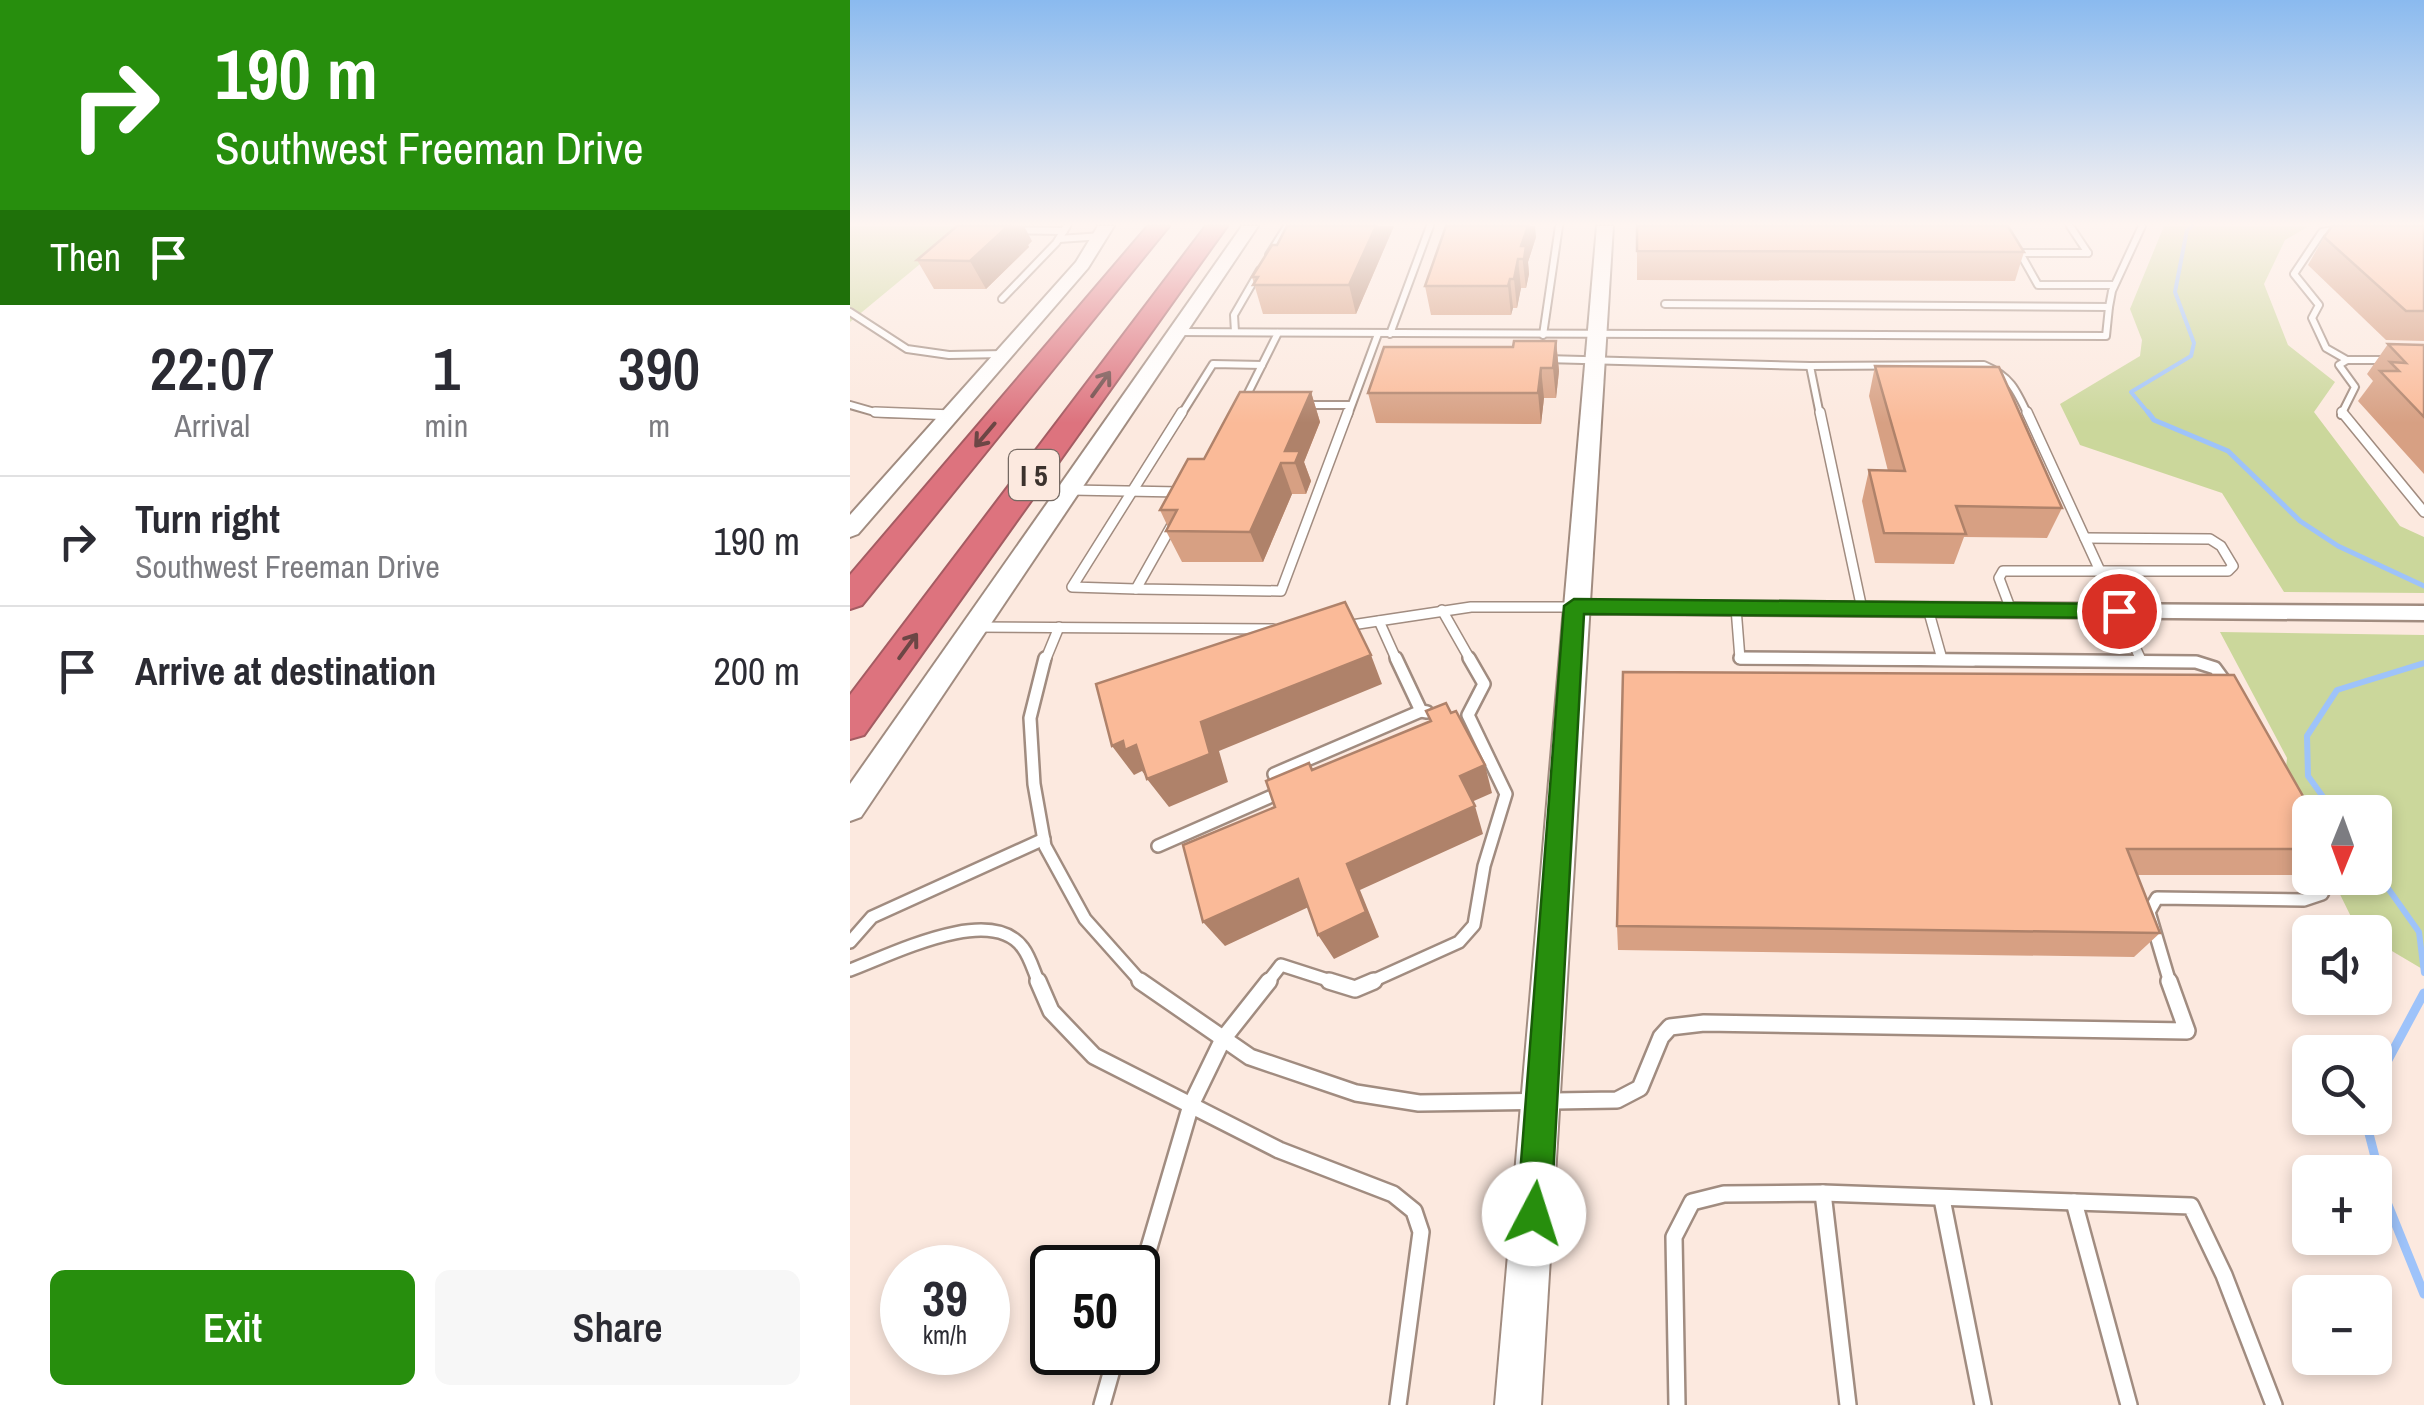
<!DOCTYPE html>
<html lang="en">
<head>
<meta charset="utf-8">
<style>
	body { margin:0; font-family:"Archivo Narrow",sans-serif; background:#f7f7f7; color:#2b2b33; height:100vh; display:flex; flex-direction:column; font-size:38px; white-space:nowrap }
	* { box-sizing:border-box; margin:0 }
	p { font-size:32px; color:#7c7c81 }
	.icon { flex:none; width:55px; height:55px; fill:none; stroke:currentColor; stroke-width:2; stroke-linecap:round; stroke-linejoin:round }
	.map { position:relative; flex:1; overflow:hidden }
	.panel { display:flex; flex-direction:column; background:#fff; width:850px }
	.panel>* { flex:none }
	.hud { background:#278e0d; color:#fff; overflow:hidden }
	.needle { width:65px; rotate:181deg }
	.fabs { position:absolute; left:1442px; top:795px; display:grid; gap:20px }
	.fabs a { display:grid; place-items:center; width:100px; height:100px; border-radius:15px; background:#fff; box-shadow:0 5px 15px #0003; font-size:50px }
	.speed { position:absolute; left:30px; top:1245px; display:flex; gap:20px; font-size:50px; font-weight:700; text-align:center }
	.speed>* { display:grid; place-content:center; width:130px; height:130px; border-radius:50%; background:#fff; box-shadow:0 5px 15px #0003; line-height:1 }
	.speed small { font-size:25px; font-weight:400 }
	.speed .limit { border:5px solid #111; border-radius:15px; background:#fff; color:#111 }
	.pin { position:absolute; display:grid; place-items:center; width:85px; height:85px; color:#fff; margin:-42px; border:5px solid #fff; border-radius:50%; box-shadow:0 2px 10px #0007 }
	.me { position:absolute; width:110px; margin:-55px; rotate:5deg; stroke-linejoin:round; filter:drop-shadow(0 0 8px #0008) }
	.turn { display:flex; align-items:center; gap:35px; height:210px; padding:0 50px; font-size:45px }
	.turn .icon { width:130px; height:130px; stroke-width:2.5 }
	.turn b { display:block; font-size:70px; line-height:85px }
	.then { display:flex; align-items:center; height:95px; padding:0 50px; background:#0003; gap:20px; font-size:38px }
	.eta { display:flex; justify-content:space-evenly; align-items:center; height:170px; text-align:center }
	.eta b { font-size:60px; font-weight:600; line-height:70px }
	.action { display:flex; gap:20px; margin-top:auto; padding:20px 50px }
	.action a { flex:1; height:115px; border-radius:15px; background:#278e0d; color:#fff; font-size:40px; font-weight:600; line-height:115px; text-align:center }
	.action a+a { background:#f7f7f7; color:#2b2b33 }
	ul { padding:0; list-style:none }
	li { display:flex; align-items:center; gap:30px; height:130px; padding:0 50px; border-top:2px solid #e1e1e2 }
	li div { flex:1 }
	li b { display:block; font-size:38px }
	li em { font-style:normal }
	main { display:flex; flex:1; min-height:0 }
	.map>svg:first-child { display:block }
	.green { fill:#cbd79b }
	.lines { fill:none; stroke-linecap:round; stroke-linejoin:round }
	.stream-far3 { stroke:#9ec3fa; stroke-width:4 }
	.stream-far2 { stroke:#9ec3fa; stroke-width:5 }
	.stream-far1 { stroke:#9ec3fa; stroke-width:6 }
	.stream { stroke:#9ec3fa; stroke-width:9 }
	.lane-far3-casing { stroke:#a18c80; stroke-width:10 }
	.lane-far2-casing { stroke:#a18c80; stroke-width:12 }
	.lane-far1-casing { stroke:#a18c80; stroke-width:16 }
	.lane-casing { stroke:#a18c80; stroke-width:20 }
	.street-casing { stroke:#a18c80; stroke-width:5 }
	.secondary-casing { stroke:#a18c80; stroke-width:4 }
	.highway-casing { stroke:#a45c62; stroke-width:4 }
	.lane-far3 { stroke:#fff; stroke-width:6 }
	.lane-far2 { stroke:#fff; stroke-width:9 }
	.lane-far1 { stroke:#fff; stroke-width:11 }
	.lane { stroke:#fff; stroke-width:15 }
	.street { fill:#fff; fill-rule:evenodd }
	.secondary { fill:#fff; fill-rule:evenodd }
	.highway { fill:#dd737e; fill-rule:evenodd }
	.wall { fill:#d7a083 }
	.shaded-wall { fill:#af826a }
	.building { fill:#faba98; stroke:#af826a; stroke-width:2.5 }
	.oneway { stroke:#6c4645 }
	.route { fill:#278e0d; stroke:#195c08; stroke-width:2.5 }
	.labels { text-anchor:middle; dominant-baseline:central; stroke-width:10; stroke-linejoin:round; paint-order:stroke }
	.shield { fill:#fce9df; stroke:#756962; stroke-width:2.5 }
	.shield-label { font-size:30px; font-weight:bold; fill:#3b322d }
</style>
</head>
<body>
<main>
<section class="panel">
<div class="hud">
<div class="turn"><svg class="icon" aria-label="right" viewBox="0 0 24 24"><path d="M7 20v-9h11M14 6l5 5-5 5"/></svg><div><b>190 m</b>Southwest Freeman Drive</div></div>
<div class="then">Then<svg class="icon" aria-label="arrive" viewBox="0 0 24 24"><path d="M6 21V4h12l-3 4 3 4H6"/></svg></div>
</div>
<div class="eta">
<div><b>22:07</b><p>Arrival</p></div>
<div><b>1</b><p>min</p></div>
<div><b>390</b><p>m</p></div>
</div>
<ul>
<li><svg class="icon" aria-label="right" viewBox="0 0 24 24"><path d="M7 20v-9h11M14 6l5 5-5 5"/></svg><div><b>Turn right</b><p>Southwest Freeman Drive</p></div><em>190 m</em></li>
<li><svg class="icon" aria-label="arrive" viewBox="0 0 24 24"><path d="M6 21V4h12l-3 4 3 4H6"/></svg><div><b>Arrive at destination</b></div><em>200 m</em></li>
</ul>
<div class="action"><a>Exit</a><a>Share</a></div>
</section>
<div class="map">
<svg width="1574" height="1405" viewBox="0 0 1574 1405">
	<rect width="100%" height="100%" fill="#fce9df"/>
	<g class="green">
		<path d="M0,226H116L0,322Z"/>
		<path d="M1314,226H1459L1435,240L1414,284L1438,345L1485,382L1464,412L1550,526L1574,537V593L1434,592L1372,493L1230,445L1210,404L1290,356L1292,340L1280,309Z"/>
		<path d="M1370,632L1574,635V970L1525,941V932L1508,931L1482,878H1525V812H1460L1435,778L1437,758Z"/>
	</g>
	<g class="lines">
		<path class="stream-far3" d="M1300,415L1281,392L1341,356L1344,343L1325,292L1337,230L1342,226"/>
		<path class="stream-far2" d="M1298,412L1304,420L1378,451L1450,521L1488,546L1574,586"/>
		<g class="stream-far1">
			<path d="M1484,812L1458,776L1457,736L1487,690L1574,663"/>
			<path d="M1525,870L1569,932L1574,973"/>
		</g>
		<g class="stream">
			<path d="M1525,1084L1574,993"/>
			<path d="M1515,1118L1536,1200L1574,1294"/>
		</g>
		<g class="lane-far3-casing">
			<g id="lane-far3">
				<path d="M153,226L152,230L214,231"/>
				<path d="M1220,226L1238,253"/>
				<path d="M1488,229L1472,232L1444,274L1469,305L1462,318L1476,348L1497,360"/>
				<path d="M209,239L252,236"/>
				<path d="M1238,253H1170L1188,285H1264"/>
				<path d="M419,255L437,226"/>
				<path d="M152,299L206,243L217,226"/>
				<path d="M1259,307L1262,291L1292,226"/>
				<path d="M0,312L57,349L99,355L155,354"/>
				<path d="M330,332L1256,336L1259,307L815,304"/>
				<path d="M385,332L384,315L410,270"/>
				<path d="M540,334L580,226"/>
				<path d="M693,335L709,226"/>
				<path d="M695,359L960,366L1134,365C1160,376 1166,389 1178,415"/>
				<path d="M960,366L970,415"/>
				<path d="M393,403L428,333"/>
				<path d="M0,405L28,413L94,415"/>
				<path d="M454,405H501"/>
				<path d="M331,415L363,364L412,365"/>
				<path d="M498,415L528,334"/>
				<path d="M1491,415L1505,387L1489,365L1497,360H1538"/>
			</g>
		</g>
		<g class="lane-far2-casing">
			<g id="lane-far2">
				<path d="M25,412L103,415"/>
				<path d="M970,412L1012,609"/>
				<path d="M1177,412L1291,660"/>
				<path d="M1492,412L1574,512"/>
				<path d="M221,490L330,492"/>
				<path d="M322,525L286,589L431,591L498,412"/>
				<path d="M286,589L222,587L332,412"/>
				<path d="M886,608L890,659L1123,661"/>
				<path d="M1078,609L1092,659"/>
				<path d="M592,610L621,661"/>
				<path d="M1161,610L1149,578L1153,571H1378L1383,566L1371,546L1360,539L1235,538"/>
				<path d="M529,621L547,661"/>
				<path d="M495,626L621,607H724"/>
				<path d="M125,627L423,629"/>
				<path d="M195,661L209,627"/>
			</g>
		</g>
		<g class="lane-far1-casing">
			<g id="lane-far1">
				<path d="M195,658L180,718L184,784L195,846L235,919L292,983"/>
				<path d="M546,658L571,711L577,712"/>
				<path d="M890,658L1346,662L1365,668L1376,683"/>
				<path d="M308,846L431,792L424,774L571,711"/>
				<path d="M0,942L22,917L194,839"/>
				<path d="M0,970C41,955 141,903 173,948C180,957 184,972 189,983"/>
				<path d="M417,983L431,965L487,983"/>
				<path d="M518,983L609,942L624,925L634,866L656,794L618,715L634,684L619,658"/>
				<path d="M1320,983L1299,912L1307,898L1454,900L1472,894L1478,882L1475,878"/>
			</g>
		</g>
		<g class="lane-casing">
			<g id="lane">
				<path d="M188,981L201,1011L244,1056L429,1150L543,1194L564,1211L571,1232L548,1405"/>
				<path d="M290,981L400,1057L506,1093L569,1103L767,1100L790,1088L811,1037L820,1027L854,1023L1337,1031L1319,981"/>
				<path d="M479,981L505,989L524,981"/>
				<path d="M973,1193L998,1405"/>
				<path d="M1092,1199L1133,1405"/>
				<path d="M1224,1202L1279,1405"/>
				<path d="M288,1285L341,1105L373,1039L419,981"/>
				<path d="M252,1405L267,1352"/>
				<path d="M827,1405L824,1237L842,1202L874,1194L973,1193L1341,1206L1374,1275L1424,1405"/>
			</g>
		</g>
		<g class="street-casing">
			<path id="street" d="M724,601L1574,606V620L724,613L715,607Z"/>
		</g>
		<g class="secondary-casing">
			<g id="secondary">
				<path d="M248,226H264L238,268L8,534L0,537V515L226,262Z"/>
				<path d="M392,226H408L11,817L0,821V784Z"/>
				<path d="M747,226H763L691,1405H645Z"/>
			</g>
		</g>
		<g class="highway-casing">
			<g id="highway">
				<path d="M298,226H319L12,605L0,609V575Z"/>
				<path d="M356,226H377L14,735L0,739V695Z"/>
			</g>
		</g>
		<use href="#lane-far3" class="lane-far3"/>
		<use href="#lane-far2" class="lane-far2"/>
		<use href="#lane-far1" class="lane-far1"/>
		<use href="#lane" class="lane"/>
		<use href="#street" class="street"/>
		<use href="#secondary" class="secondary"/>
		<use href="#highway" class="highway"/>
	</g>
	<g class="wall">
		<path d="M544,226L506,314H413L402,277L427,245Z"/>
		<path d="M787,226L1174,252L1165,281L787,280Z"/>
		<path d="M1574,226V341L1536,340L1458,265L1474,237Z"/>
		<path d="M686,237L678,262L679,274L676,288H671L667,308H663L661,315H581L575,286Z"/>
		<path d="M182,241L178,245L179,247L136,289H84L67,260Z"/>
		<path d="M706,341L709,371L706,398H694L691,424L526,423L518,393L663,347Z"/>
		<path d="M1538,344L1574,345V474L1508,401L1523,381L1517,374Z"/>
		<path d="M1025,366L1212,508L1197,538L1114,537L1104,564L1025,563L1012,501L1019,470L1038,471L1019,396Z"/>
		<path d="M461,392L470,422L454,462L461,481L456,494H442L413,562H332L316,531L318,527L310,510L354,459Z"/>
		<path d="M1384,675L1460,849V867L1450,875H1287L1310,933L1284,957L768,950L767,926Z"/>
	</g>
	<g class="shaded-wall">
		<path d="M158,226H174L182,241L178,245L179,247L136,289L120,261Z"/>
		<path d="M526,226H544L506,314L499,285Z"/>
		<path d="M678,226H685L686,237L678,262L679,274L676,288L671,246Z"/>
		<path d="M668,259L671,288L667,308L664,279Z"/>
		<path d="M660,279L663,308L661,315L658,286Z"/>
		<path d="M706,341L709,371L706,398L703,368Z"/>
		<path d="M691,368L694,398L691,424L688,393Z"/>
		<path d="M461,392L470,422L454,462L461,481L456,494L445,463L435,451Z"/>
		<path d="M431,463L442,494L413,562L400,532Z"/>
		<path d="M521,655L532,684L369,751L378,782L319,807L297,779L351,722Z"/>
		<path d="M273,741L286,745L297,778L292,771L284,775L262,746Z"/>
		<path d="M635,765L642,793L617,804L610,776Z"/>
		<path d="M625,806L633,834L510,890L529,937L484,959L468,935L497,864Z"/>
		<path d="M448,879L465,904L375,946L353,922Z"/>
	</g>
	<g class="building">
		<path d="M107,226H158L120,261L67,260Z"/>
		<path d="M437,226H526L499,285H403L408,277H402L422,245H427Z"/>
		<path d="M596,226H678L671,246H676L674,259H668L664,279H660L658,286H575Z"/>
		<path d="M787,226H1158L1174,252L787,251Z"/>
		<path d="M1482,226H1574V311H1556L1474,237Z"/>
		<path d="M664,341H706L703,368H691L688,393H518L534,347H663Z"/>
		<path d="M1538,344L1574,345V417L1530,371H1549L1540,362L1556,363Z"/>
		<path d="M1025,366L1149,367L1212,508L1106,506L1116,534L1034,533L1019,470L1055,471Z"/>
		<path d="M390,392H461L435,451H450L445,463H431L400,532L316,531L327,510H310L338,459H354Z"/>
		<path d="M495,602L521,655L351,722L360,754L297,779L286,745L275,750L273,741L262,746L246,684Z"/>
		<path d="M773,672L1384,675L1462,812H1460V849H1277L1310,933L767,926Z"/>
		<path d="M596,703L601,713L606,711L635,765L610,776L625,806L497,864L516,912L468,935L448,879L353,922L333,845L425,807L416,781L459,763L462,770L581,721L576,711Z"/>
	</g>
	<defs><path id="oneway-shaft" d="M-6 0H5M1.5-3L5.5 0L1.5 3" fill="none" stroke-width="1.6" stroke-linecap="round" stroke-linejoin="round" transform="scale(2.5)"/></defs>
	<g class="oneway">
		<use href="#oneway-shaft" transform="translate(251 384) rotate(-54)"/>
		<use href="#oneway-shaft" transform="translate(135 435) rotate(130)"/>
		<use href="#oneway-shaft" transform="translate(58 646) rotate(-54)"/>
	</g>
	<linearGradient id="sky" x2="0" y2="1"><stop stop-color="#8abaef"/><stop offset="0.53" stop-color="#fef5f1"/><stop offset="1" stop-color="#fef5f1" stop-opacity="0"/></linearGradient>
	<rect width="1574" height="423" fill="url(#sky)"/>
	<path class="route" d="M724,599L1269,604L1279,611L1269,618L734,614L701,1214L696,1226L684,1231L672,1226L667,1214L714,606Z"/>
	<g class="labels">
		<rect class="shield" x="159" y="450" width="50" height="50" rx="8"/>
		<g class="shield-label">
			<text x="184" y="475">I 5</text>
		</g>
	</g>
</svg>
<div class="fabs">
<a><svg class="needle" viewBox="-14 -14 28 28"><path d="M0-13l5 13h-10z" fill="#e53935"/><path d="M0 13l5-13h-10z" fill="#7c7c81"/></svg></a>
<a><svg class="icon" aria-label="sound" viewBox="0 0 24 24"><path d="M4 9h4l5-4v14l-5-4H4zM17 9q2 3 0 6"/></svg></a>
<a><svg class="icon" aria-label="search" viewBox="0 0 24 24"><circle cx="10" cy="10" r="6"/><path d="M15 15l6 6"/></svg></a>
<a>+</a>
<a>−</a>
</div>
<div class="speed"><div>39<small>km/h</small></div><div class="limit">50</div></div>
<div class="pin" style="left:1269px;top:611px;background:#d93025"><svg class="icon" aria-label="arrive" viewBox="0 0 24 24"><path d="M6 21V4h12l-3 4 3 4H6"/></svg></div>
<svg class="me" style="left:684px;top:1214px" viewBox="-20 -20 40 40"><circle r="19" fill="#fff"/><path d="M0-13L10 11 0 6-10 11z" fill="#278e0d"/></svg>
</div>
</main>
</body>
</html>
